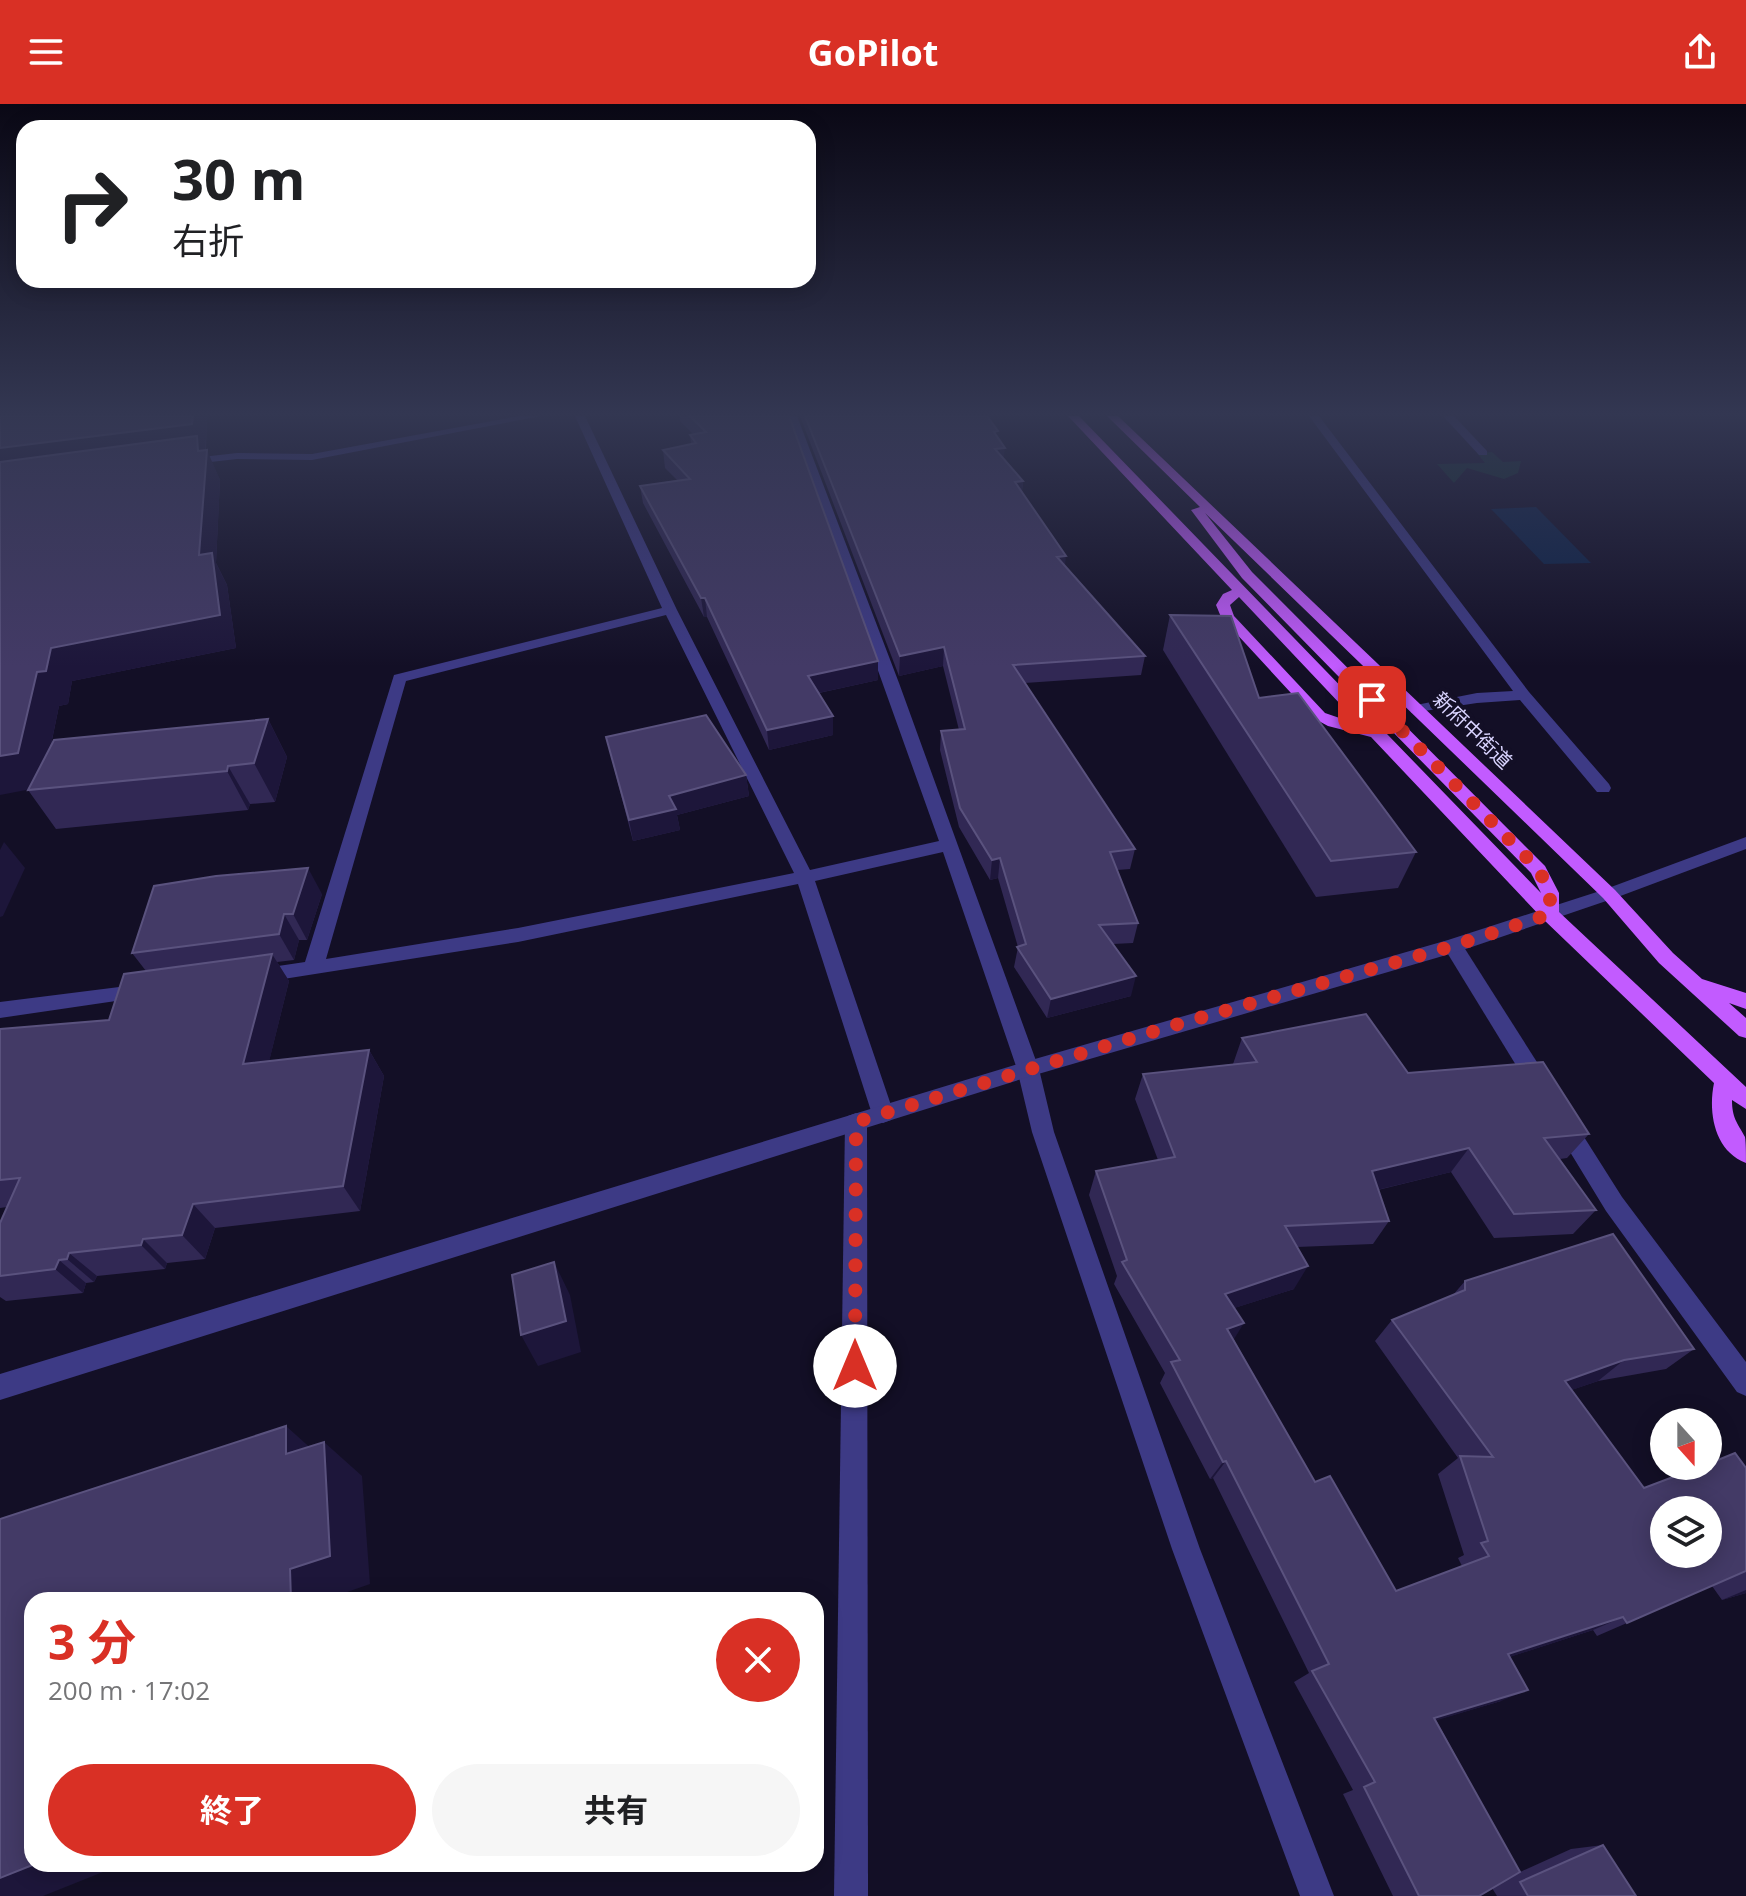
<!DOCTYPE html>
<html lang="ja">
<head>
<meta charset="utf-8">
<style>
	body { margin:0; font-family:"Open Sans","Noto Sans JP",sans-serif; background:#f6f6f6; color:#202124; height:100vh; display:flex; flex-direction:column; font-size:30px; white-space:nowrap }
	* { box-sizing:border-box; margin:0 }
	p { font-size:26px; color:#757577 }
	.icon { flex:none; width:44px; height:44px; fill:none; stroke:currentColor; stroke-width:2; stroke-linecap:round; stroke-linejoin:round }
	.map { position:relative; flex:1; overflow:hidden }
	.side { position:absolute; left:24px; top:1488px; width:800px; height:280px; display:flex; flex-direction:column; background:#fff; border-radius:24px; box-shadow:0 4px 20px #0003 }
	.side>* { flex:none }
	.top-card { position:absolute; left:16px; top:16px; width:800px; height:168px; border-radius:24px; box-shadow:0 4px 20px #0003; background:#fff; color:#202124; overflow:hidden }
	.needle { width:52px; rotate:159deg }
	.tools { position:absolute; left:1650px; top:1304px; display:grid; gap:16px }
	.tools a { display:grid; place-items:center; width:72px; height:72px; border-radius:50%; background:#fff; box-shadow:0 4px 20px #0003; font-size:40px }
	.pin { position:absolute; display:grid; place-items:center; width:68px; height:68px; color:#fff; margin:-34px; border-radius:16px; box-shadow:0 4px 12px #0006 }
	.me { position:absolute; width:88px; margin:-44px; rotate:0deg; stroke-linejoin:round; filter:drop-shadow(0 0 6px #0008) }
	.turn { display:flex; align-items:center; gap:28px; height:168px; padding:0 24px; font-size:36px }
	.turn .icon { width:104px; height:104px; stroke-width:2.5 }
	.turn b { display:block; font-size:56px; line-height:68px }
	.round { display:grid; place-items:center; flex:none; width:84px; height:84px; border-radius:42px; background:#f6f6f6 }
	.overview { display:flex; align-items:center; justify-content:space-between; height:136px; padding:0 24px }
	h1 { font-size:48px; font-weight:700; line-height:60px; color:#d93025 }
	.button { display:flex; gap:16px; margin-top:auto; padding:16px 24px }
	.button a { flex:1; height:92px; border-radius:48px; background:#d93025; color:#fff; font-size:32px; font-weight:700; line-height:92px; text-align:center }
	.button a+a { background:#f6f6f6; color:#202124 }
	header { display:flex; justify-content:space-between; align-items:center; height:104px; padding:0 24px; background:#d93025; color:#fff; font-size:36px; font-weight:700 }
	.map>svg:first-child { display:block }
	.green { fill:#12302f }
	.water { fill:#0c2248 }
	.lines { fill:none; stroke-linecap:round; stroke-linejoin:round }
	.minor { fill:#3d3a85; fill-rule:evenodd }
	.tertiary { fill:#3d3a85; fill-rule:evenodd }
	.primary { fill:#c25bff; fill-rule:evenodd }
	.wall { fill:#312854 }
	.shaded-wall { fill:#1d163a }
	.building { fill:#433a66; stroke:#5a527e; stroke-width:2; fill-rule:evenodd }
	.route { stroke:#d93025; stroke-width:14; stroke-dasharray:0 25.2 }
	.labels { text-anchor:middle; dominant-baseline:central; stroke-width:8; stroke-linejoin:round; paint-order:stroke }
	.far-street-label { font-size:20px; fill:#d9d4ff; stroke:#130f26 }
</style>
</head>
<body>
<header><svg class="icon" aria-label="menu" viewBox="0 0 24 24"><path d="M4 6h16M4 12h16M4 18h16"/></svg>GoPilot<svg class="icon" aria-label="share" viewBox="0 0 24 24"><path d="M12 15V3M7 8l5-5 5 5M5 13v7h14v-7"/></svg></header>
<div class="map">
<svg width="1746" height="1792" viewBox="0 0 1746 1792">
	<rect width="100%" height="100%" fill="#130f26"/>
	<path class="green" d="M1492,348L1503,358L1521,357L1518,369L1504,375L1467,364L1454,379L1437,360L1485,359L1477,349Z"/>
	<path class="water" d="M1536,403L1591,459L1544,460L1491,405Z"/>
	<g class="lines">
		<g class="minor">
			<path d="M519,312H541L312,356L237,355L184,361L178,358L184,355L237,349L312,350Z"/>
			<path d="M575,312H585L677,506L810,766L939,737L787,312H797L899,579L1039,965L1054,1028L1200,1445L1334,1792H1300L1172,1445L1032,1028L1017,965L943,748L815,777L894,1010L891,1016L883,1019L875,1016L872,1010L798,780L518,838L258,879L251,877L248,872L251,867L258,865L305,858L394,571L662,504ZM666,511L794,769L518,824L326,855L406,577Z"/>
			<path d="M1309,312H1319L1529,588L1609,680L1611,684L1609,688H1597L1520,596L1477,599L1411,609V603L1416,601L1477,589L1513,587Z"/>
			<path d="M1443,312H1454L1487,347V351H1479Z"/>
			<path d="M1453,835L1460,837L1549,977L1552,983L1549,989L1541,992L1533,989L1443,842Z"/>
			<path d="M143,880L150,882L153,887L150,892L0,914V898Z"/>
			<path d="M856,1009L864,1012L867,1018L868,1792H834L845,1018L848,1012Z"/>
			<path d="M1564,1011L1572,1014L1622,1093L1746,1258V1292L1737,1288L1606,1107L1553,1020L1556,1014Z"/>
		</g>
		<path class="tertiary" d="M1746,733V745L1615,794L1460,847L1028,973L0,1296V1270L1028,957L1448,836L1603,786Z"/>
		<path class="primary" d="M1068,312H1079L1541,789L1531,769L1242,474L1191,406L1200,403L1107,312H1118L1615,786L1673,849L1702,875L1746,889V905L1729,899L1746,914V934L1739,932L1659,859L1603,794L1205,409L1252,468L1545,762L1559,789V808L1746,983V1005L1732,996C1732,1014 1737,1018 1745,1033C1746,1039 1746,1051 1746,1059C1714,1047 1708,1008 1714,979L1543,815L1371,633L1328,622L1315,615L1221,513L1216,501L1223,490L1232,486ZM1239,493L1360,621L1325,609L1234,512L1230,501Z"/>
	</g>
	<g class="wall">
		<path d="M0,312H207L206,346L220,376L216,459L227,481L236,544L72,577L68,600L59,602L51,641L268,615L287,653L275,698L250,700L248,706L56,725L28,686Z"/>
		<path d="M680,312H789L878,576L819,589L833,631L769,646L707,513H704L643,399L640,382L677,376L665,364L663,346L691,340L690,331L693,330L680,317Z"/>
		<path d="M800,312H987L997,333L1004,355L1023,377L1022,388L1065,462L1145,552L1141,571L1025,579L1135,745L1130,765L1117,766L1138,819L1133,839L1113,840L1131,892L1047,914L1014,863L1018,843L998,774L990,776L959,723L940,646L941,627L959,626L943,562L899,572Z"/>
		<path d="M1170,511L1259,594L1416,748L1398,784L1316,793L1163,546Z"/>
		<path d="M606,633L746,671L749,692L677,711L680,726L633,737Z"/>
		<path d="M322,790L307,836H299L294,856L277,858L289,877L269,957L369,946L384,972L360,1107L215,1124L205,1155L167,1159L165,1165L97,1172L94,1178L86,1179L83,1189L6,1197L0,1193V1119L7,1103L0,1104V925L109,916L146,867L132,849Z"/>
		<path d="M1242,934L1408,969L1589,1030L1567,1054L1560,1055L1596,1106L1573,1130L1494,1134L1451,1068L1378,1086L1389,1117L1373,1140L1297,1143L1294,1185L1234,1204V1236L1315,1378L1396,1487L1462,1462L1458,1454L1464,1451L1438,1370L1458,1354L1375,1237L1392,1216L1453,1191L1465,1177L1694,1245L1666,1265L1598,1277L1571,1286L1644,1384L1746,1364V1489L1722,1496L1712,1482L1597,1532L1593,1526L1509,1553L1501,1597L1436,1616L1520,1768L1571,1745L1603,1741L1636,1792H1497L1492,1784L1479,1792H1393L1343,1690L1353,1686L1294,1578L1309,1569L1213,1374L1210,1375L1160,1279L1165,1269L1114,1180L1117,1172L1089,1091L1096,1067L1158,1056L1135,995L1143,970L1233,960Z"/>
	</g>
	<g class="shaded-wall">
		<path d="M193,312H207L205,350L207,346L220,376L216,459L227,481L236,544L72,577L68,600L59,602L42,683L0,691V344Z"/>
		<path d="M1005,344L1003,361L995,345Z"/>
		<path d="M1023,377L1021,395L1015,378Z"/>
		<path d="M1066,452L1064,470L1057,453Z"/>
		<path d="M701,494H705L707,513H704Z"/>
		<path d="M944,543L943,562L899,572L900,552Z"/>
		<path d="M878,557V576L809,591L808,572Z"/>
		<path d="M833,612V631L769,646L767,626Z"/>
		<path d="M268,615L287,653L275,698L254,659Z"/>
		<path d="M228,662L250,700L248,706L227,667Z"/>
		<path d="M746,671L749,692L677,711L680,726L633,737L629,716L669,692Z"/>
		<path d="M4,738L25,764L3,812L0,813V746Z"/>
		<path d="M1000,754L998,774L990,776L992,756Z"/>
		<path d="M308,764L322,790L307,836L293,810Z"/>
		<path d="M284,810L299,836L294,856L279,830Z"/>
		<path d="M272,850L289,877L262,986L243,960Z"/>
		<path d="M1136,872L1131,892L1047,914L1051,895Z"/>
		<path d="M369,946L384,972L360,1107L343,1082Z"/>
		<path d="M1469,1044L1451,1068L1356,1091L1372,1067Z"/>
		<path d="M193,1100L215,1124L205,1155L182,1131Z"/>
		<path d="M143,1135L167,1159L165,1165L141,1141Z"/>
		<path d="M69,1149L97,1172L94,1178L67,1155Z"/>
		<path d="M59,1156L86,1179L83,1189L55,1165Z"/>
		<path d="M554,1158L570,1191L581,1248L538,1262L521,1231Z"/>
		<path d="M1308,1162L1294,1185L1213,1211L1225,1190Z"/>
		<path d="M1244,1219L1231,1240L1227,1225Z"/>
		<path d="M1624,1256L1598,1277L1540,1297L1565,1277Z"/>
		<path d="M286,1322L325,1357L324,1338L362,1372L370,1480L333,1493V1496H291Z"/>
		<path d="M1226,1357L1213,1374L1210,1375L1223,1358Z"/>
		<path d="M1746,1486V1489L1722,1496Z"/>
		<path d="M1623,1513L1593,1526L1482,1562L1508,1550Z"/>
		<path d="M1528,1586L1501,1597L1411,1624L1434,1614Z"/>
		<path d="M35,1760H123L43,1792H0V1774Z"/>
	</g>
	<g class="building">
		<path d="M0,312H193L192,320L0,344Z"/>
		<path d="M690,312H789L878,557L808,572L833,612L767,626L705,494H701L640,382L690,375L663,346L696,339L690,331L706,328Z"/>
		<path d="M805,312H987L998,327L994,328L1005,344L995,345L1023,377L1015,378L1066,452L1057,453L1145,552L1013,561L1135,745L1110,748L1138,819L1099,821L1136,872L1051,895L1017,843L1026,840L1000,754L992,756L960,704L941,627L965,625L944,543L900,552Z"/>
		<path d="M197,332L198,347L207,346L199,451L212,449L220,511L51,544L46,567L37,568L18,649L0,652V358Z"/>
		<path d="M1170,511L1231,512L1259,594L1298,589L1416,748L1331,757Z"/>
		<path d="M706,611L746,671L669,692L676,705L629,716L606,633Z"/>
		<path d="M268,615L254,659L228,662L227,667L28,686L54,636Z"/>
		<path d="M308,764L293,810H284L279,830L132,849L154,782L216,772Z"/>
		<path d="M272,850L243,960L369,946L343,1082L193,1100L182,1131L143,1135L141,1141L69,1149L67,1155L59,1156L55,1165L0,1172V1119L20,1074L0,1076V925L109,916L124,870Z"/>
		<path d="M1366,910L1408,969L1543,958L1589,1030L1544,1034L1596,1106L1514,1110L1469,1044L1372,1067L1389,1117L1285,1122L1308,1162L1225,1190L1244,1219L1227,1225L1315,1378L1330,1372L1396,1487L1489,1452L1481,1439L1488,1437L1460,1352L1493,1353L1392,1216L1465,1186V1177L1613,1130L1694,1245L1624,1256L1565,1277L1644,1384L1702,1362H1708V1360L1735,1349L1746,1364V1467L1627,1519L1623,1513L1508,1550L1528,1586L1434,1614L1520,1768L1479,1792H1419L1364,1683L1375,1678L1312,1567L1329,1560L1226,1357L1223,1358L1171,1258L1180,1256L1122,1158L1127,1156L1096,1067L1175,1053L1143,970L1257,958L1242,934ZM1664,1406H1708V1450H1664Z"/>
		<path d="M554,1158L566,1217L521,1231L512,1171Z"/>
		<path d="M286,1322V1350L324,1338L330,1452L290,1465L291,1496H32V1760H35L0,1774V1415Z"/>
		<path d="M1603,1741L1636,1792H1528L1520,1778Z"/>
	</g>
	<linearGradient id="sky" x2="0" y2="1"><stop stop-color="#0a0815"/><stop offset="0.55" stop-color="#333752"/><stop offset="1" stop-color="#333752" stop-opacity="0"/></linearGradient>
	<rect width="1746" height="563" fill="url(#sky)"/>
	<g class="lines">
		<path class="route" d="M855,1262L856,1018L1175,921L1453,842L1550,810V789L1539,766L1372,596"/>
	</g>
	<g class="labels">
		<g class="far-street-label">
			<text transform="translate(1473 626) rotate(44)">新府中街道</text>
		</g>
	</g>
</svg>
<div class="tools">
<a><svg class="needle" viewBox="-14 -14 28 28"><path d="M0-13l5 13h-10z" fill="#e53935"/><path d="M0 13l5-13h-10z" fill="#757577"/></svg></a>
<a><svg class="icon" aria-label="layers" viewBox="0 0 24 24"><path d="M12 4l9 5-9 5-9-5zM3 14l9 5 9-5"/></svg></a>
</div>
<div class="pin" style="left:1372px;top:596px;background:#d93025"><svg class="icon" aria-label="arrive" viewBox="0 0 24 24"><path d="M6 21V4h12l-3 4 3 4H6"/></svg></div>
<svg class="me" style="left:855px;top:1262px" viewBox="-20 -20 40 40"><circle r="19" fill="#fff"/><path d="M0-13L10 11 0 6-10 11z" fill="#d93025"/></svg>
<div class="top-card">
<div class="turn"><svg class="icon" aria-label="right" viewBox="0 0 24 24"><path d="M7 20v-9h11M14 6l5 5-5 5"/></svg><div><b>30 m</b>右折</div></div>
</div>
<section class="side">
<div class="overview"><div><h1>3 分</h1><p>200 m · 17:02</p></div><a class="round" style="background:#d93025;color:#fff"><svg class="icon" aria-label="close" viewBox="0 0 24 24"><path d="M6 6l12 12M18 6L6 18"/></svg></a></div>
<div class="button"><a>終了</a><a>共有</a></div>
</section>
</div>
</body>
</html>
